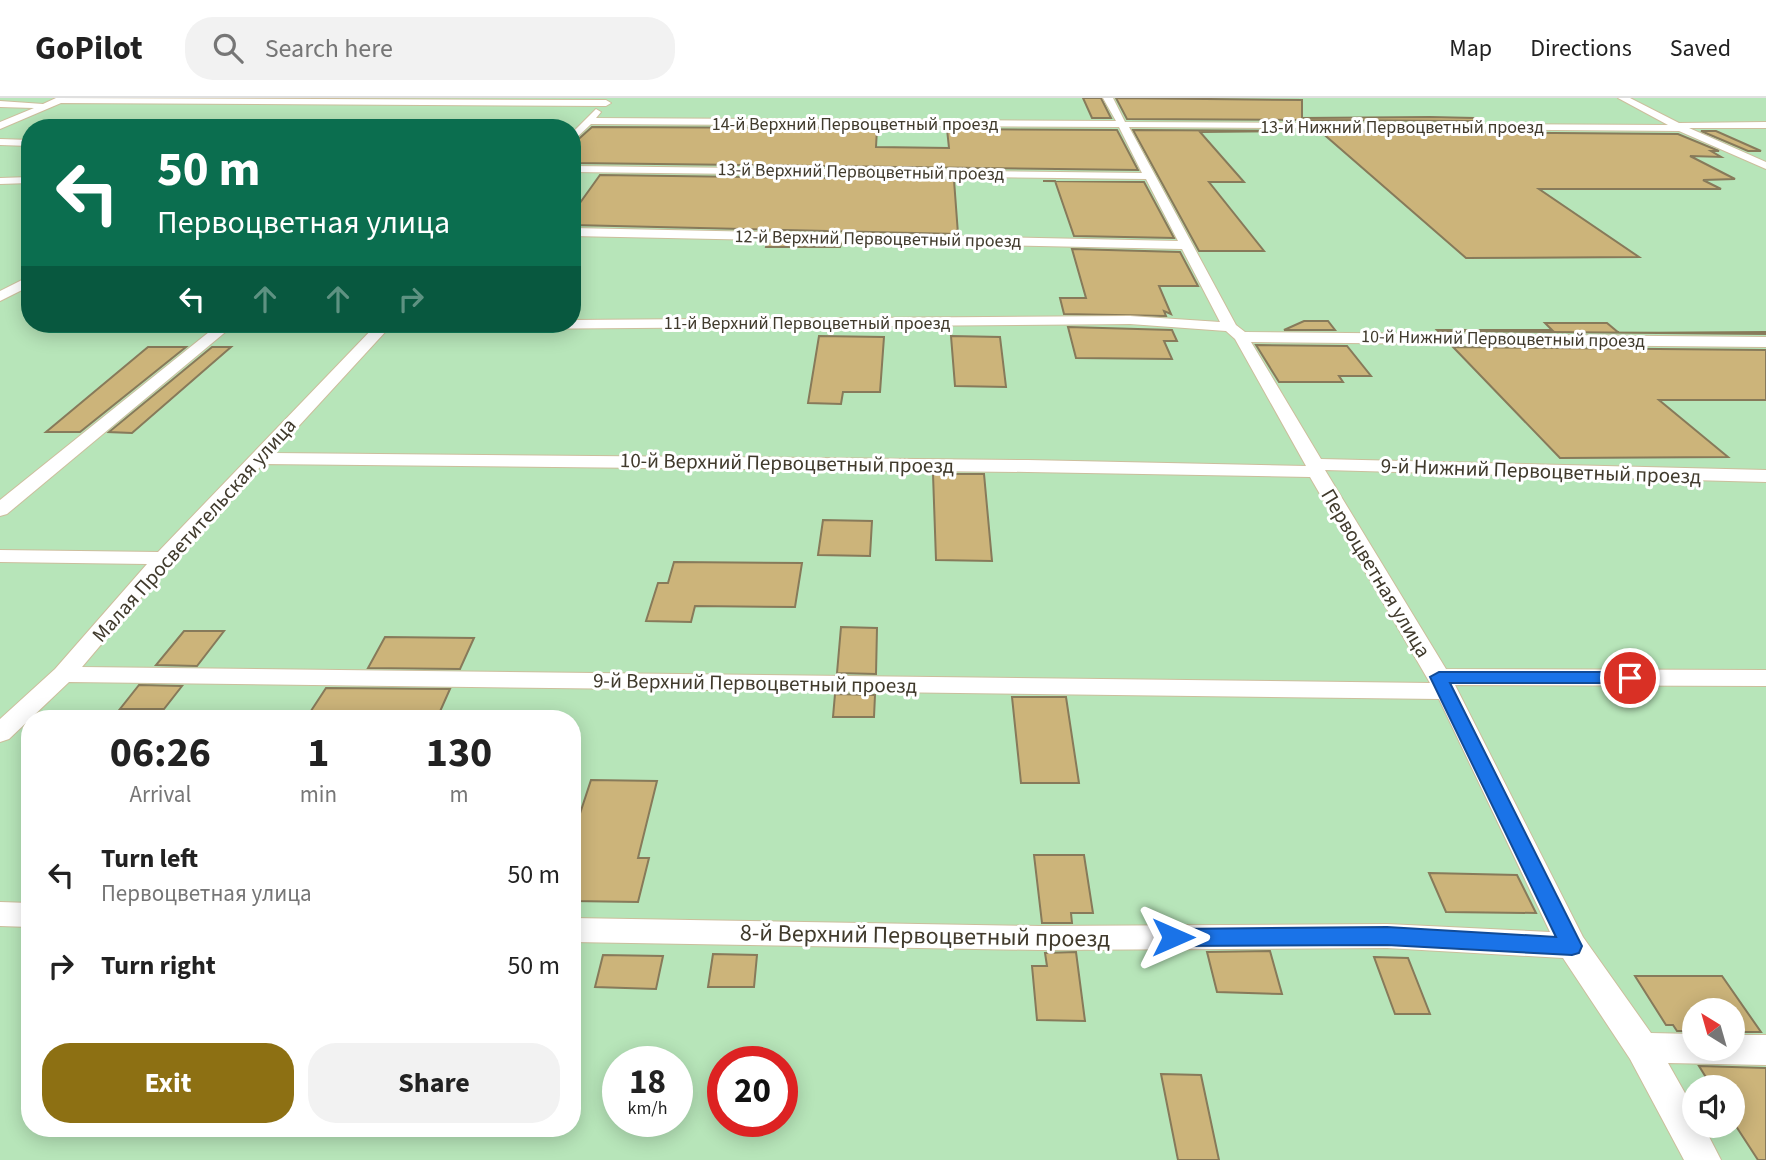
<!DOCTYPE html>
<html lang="en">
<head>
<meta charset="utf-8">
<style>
	body { margin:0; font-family:"Source Sans 3",sans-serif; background:#f2f2f2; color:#222; height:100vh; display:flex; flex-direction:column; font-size:26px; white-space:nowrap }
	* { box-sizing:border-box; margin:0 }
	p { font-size:23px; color:#767676 }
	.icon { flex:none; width:38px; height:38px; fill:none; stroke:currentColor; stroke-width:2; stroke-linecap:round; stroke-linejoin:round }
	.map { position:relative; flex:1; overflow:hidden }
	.panel { position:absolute; left:21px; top:612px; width:560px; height:427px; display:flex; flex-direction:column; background:#fff; border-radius:28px; box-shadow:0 4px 18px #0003 }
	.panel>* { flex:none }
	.guide { position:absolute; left:21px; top:21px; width:560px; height:214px; border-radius:28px; box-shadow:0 4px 18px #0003; background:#0b6e4f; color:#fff; overflow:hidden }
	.needle { width:46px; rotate:323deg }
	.fabs { position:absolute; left:1682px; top:900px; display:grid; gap:14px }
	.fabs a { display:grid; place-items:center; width:63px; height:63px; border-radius:50%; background:#fff; box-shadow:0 4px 18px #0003; font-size:35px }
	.speed { position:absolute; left:602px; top:948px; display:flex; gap:14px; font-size:35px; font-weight:700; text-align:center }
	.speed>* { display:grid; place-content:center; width:91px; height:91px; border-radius:50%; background:#fff; box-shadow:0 4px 18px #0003; line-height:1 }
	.speed small { font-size:18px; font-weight:400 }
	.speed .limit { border:10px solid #d22; background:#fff; color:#111 }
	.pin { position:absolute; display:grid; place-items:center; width:60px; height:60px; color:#fff; margin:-30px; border:4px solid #fff; border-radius:50%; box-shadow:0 2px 7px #0007 }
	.me { position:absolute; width:77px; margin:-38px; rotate:90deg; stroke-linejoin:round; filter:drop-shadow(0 0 5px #0008) }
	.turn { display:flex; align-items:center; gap:24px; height:147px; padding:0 21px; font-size:32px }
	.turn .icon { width:91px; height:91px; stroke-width:2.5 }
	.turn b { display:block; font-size:49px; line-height:60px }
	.lanes { display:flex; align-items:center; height:66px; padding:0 21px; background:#0003; justify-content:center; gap:35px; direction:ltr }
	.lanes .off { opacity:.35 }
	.eta { display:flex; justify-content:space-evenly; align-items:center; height:119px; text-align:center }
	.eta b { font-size:42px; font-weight:700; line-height:49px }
	.button { display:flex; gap:14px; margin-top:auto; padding:14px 21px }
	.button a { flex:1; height:80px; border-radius:28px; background:#8d7013; color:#fff; font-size:28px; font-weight:700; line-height:80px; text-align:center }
	.button a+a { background:#f2f2f2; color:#222 }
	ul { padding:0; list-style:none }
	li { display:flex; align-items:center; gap:21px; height:91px; padding:0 21px }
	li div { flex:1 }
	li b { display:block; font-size:26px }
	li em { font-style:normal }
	header { display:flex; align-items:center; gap:42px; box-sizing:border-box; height:98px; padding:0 35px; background:#fff; border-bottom:2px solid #e0e0e0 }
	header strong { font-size:33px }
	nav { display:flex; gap:38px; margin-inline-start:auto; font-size:24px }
	.search { width:490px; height:63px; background:#f2f2f2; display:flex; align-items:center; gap:18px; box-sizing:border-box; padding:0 24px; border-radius:28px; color:#767676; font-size:26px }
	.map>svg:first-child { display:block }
	.green { fill:#b7e5b9; fill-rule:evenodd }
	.building { fill:#ccb47a; stroke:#877a5a; stroke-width:2 }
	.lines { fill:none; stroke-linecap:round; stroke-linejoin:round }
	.lane-casing { stroke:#ccbe9c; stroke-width:2 }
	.lane { fill:#fff; fill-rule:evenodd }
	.route { fill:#1a73e8; stroke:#114b97; stroke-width:2 }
	.labels { text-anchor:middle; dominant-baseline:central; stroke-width:6; stroke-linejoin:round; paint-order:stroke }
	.far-street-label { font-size:18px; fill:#403a2c; stroke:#fff }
	.street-label { font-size:21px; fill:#403a2c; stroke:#fff }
	.near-street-label { font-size:24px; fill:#403a2c; stroke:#fff }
</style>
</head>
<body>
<header>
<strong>GoPilot</strong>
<div class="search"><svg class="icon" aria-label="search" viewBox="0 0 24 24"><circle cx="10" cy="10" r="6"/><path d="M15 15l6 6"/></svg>Search here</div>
<nav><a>Map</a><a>Directions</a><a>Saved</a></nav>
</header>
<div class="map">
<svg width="1766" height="1062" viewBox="0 0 1766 1062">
	<rect width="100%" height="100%" fill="#fdf1d5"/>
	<path class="green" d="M0,0H1766V1062H0ZM30,30H572V226H30ZM30,621H572V1031H30ZM1694,912H1732V950H1694ZM618,964H677V1024H618ZM723,964H782V1024H723ZM1694,989H1732V1027H1694Z"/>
	<g class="building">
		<path d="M1083,0H1101L1111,20H1092Z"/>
		<path d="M1116,0L1302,2V22L1127,21Z"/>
		<path d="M1430,19L1475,20L1480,23L1307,22L1304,20Z"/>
		<path d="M592,29L865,30L877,31L876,49L949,50L947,31L1117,32L1138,72L572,65V47Z"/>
		<path d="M1133,32L1292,33L1200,34L1244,84H1209L1264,153H1199Z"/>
		<path d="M1320,33L1678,36L1719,53H1711L1721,59L1690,58L1735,81L1703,82L1721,91H1539L1639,159L1466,160Z"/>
		<path d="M1701,33H1716L1761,53H1748Z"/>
		<path d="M600,77L973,82H954L958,136L572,127V116Z"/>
		<path d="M1043,83L1144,84L1174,140L1074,138L1055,83Z"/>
		<path d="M767,145L841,146L840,149H766Z"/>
		<path d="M1072,151L1180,154L1198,188H1159L1171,216L1164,213L1166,218L1064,216L1060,200H1086Z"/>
		<path d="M1304,223H1328L1335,232H1284Z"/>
		<path d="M1545,225H1607L1619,235L1766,234V236L1438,233L1437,232H1552Z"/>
		<path d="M1068,229L1172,232L1177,243H1164L1172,261L1076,260Z"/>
		<path d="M819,238L884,239L880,294H843L841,306L808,305Z"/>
		<path d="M951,238L1000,239L1006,289L955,288Z"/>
		<path d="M1256,247L1347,248L1371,278H1339L1343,284H1279Z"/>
		<path d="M148,249H186L80,334H46Z"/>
		<path d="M212,249H231L132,335L109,334Z"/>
		<path d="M1453,249L1766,252V302H1659L1728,359L1560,360Z"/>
		<path d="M933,376H984L992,463L936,462Z"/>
		<path d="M823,422L872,423L870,458L818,457Z"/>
		<path d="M674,464L802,465L795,509L695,508L691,524L646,523L658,485H668Z"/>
		<path d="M841,529L877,530L876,576L837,575Z"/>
		<path d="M184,533H224L197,568L156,567Z"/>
		<path d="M385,539L474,540L460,571L368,570Z"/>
		<path d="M139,587L182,588L164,611H120Z"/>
		<path d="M326,590L450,591L438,618L360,617L358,620L307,619Z"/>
		<path d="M835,596L875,597L874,619H833Z"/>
		<path d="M1012,599H1066L1079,685H1021Z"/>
		<path d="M591,682L657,683L638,760H649L638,804L572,803V740Z"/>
		<path d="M1034,757H1084L1093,815H1071L1072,825H1042Z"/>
		<path d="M1429,775L1517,777L1536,815L1446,814Z"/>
		<path d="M1270,853L1282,896L1217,894L1207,854Z"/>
		<path d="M1076,854L1085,923L1037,922L1032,868H1047L1045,855Z"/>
		<path d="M713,856L757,857L754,889H708Z"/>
		<path d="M603,857L663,858L656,891L595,889Z"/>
		<path d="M1374,859L1408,860L1430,916H1395Z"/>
		<path d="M1635,878H1722L1761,934H1732V912H1694V933H1677L1673,927H1666Z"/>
		<path d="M1699,968L1766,970V1062H1758L1732,1022V989H1712Z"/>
		<path d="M1161,976L1201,977L1219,1062H1178Z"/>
	</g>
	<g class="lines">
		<g class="lane-casing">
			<g id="lane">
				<path d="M56,0L606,2L611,5L606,8L61,5L0,31V24L34,10L0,9V3L43,6Z"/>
				<path d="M1103,0H1113L1125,24L1668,27L1618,0H1630L1679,25L1766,24V30H1689L1766,64V71L1679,33L1129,29L1236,227L1245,234L1766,239V249L1251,244L1321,361L1766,372V384L1325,372L1446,571L1766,572V588L1455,587L1583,839L1651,935L1694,936V950H1732V937H1766V967L1668,965L1694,1011V1027H1703L1721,1062H1684L1630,961L1563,860L1387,850L1039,852L572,844V820L1039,828L1387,826L1550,834L1439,601L69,584L9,641L0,644V621L55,571L147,466L0,464V452L158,454L377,226H572V222L1130,218L1220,224L1182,151L572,138V130L1178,143L1146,81L572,74V68L1142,75L1119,29L591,26L572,44V35L596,11L601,14L596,20L1116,23ZM1130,226L1226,233L1235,241L1306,368L1028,362L274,355L387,232ZM263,366L1028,374L1310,379L1430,585L82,569L171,464Z"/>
				<path d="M0,41L30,42V48L0,47Z"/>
				<path d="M30,79V85L0,86V80Z"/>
				<path d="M30,178V188L0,203V193Z"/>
				<path d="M219,226H235L7,416L0,418V402Z"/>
				<path d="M0,804L30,805V829L0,828Z"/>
			</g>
		</g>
		<use href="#lane" class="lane"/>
	</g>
	<path class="route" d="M1439,574H1630L1638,580L1630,585H1450L1582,848L1579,855L1572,857L1387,847L1173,848L1166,845L1162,839L1166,833L1173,831L1387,829L1556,839L1430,579Z"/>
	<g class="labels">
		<g class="far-street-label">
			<text x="855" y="26">14-й Верхний Первоцветный проезд</text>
			<text x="1402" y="29">13-й Нижний Первоцветный проезд</text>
			<text transform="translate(861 74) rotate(1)">13-й Верхний Первоцветный проезд</text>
			<text transform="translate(878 141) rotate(1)">12-й Верхний Первоцветный проезд</text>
			<text x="807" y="225">11-й Верхний Первоцветный проезд</text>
			<text transform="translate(1503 241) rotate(1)">10-й Нижний Первоцветный проезд</text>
		</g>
		<g class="street-label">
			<text transform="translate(787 365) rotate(1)">10-й Верхний Первоцветный проезд</text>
			<text transform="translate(1541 373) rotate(2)">9-й Нижний Первоцветный проезд</text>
			<text transform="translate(194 432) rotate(-48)">Малая Просветительская улица</text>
			<text transform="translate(1376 475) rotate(59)">Первоцветная улица</text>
			<text transform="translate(755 585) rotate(1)">9-й Верхний Первоцветный проезд</text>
		</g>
		<g class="near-street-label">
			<text transform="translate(925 838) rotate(1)">8-й Верхний Первоцветный проезд</text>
		</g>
	</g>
</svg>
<div class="fabs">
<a><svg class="needle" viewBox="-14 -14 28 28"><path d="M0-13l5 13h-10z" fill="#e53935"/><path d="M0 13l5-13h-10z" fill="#767676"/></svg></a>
<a><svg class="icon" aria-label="sound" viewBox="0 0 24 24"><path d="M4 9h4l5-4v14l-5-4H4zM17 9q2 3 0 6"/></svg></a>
</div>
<div class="speed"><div>18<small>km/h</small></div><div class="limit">20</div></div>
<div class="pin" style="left:1630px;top:580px;background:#d93025"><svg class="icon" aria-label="arrive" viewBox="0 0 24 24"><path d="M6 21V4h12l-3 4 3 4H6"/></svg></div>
<svg class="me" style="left:1173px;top:839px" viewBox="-20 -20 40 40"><path d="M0-17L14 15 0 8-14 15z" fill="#1a73e8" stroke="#fff" stroke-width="4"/></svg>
<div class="guide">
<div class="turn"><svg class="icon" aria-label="left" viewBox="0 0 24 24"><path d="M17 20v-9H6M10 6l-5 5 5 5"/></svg><div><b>50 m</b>Первоцветная улица</div></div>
<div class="lanes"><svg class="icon" aria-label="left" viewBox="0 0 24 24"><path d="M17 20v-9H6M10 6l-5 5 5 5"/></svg><svg class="icon off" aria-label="ahead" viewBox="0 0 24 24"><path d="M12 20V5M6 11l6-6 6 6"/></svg><svg class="icon off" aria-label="ahead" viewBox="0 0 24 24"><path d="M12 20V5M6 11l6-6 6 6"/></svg><svg class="icon off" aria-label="right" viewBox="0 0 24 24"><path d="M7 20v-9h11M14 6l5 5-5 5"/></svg></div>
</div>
<section class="panel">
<div class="eta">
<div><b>06:26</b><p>Arrival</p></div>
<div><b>1</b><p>min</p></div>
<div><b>130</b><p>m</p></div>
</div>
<ul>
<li><svg class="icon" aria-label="left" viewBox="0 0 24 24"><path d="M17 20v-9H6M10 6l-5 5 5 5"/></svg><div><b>Turn left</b><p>Первоцветная улица</p></div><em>50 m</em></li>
<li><svg class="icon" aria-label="right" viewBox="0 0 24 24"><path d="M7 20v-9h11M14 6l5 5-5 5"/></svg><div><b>Turn right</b></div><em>50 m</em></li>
</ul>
<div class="button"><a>Exit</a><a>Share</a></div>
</section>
</div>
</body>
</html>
